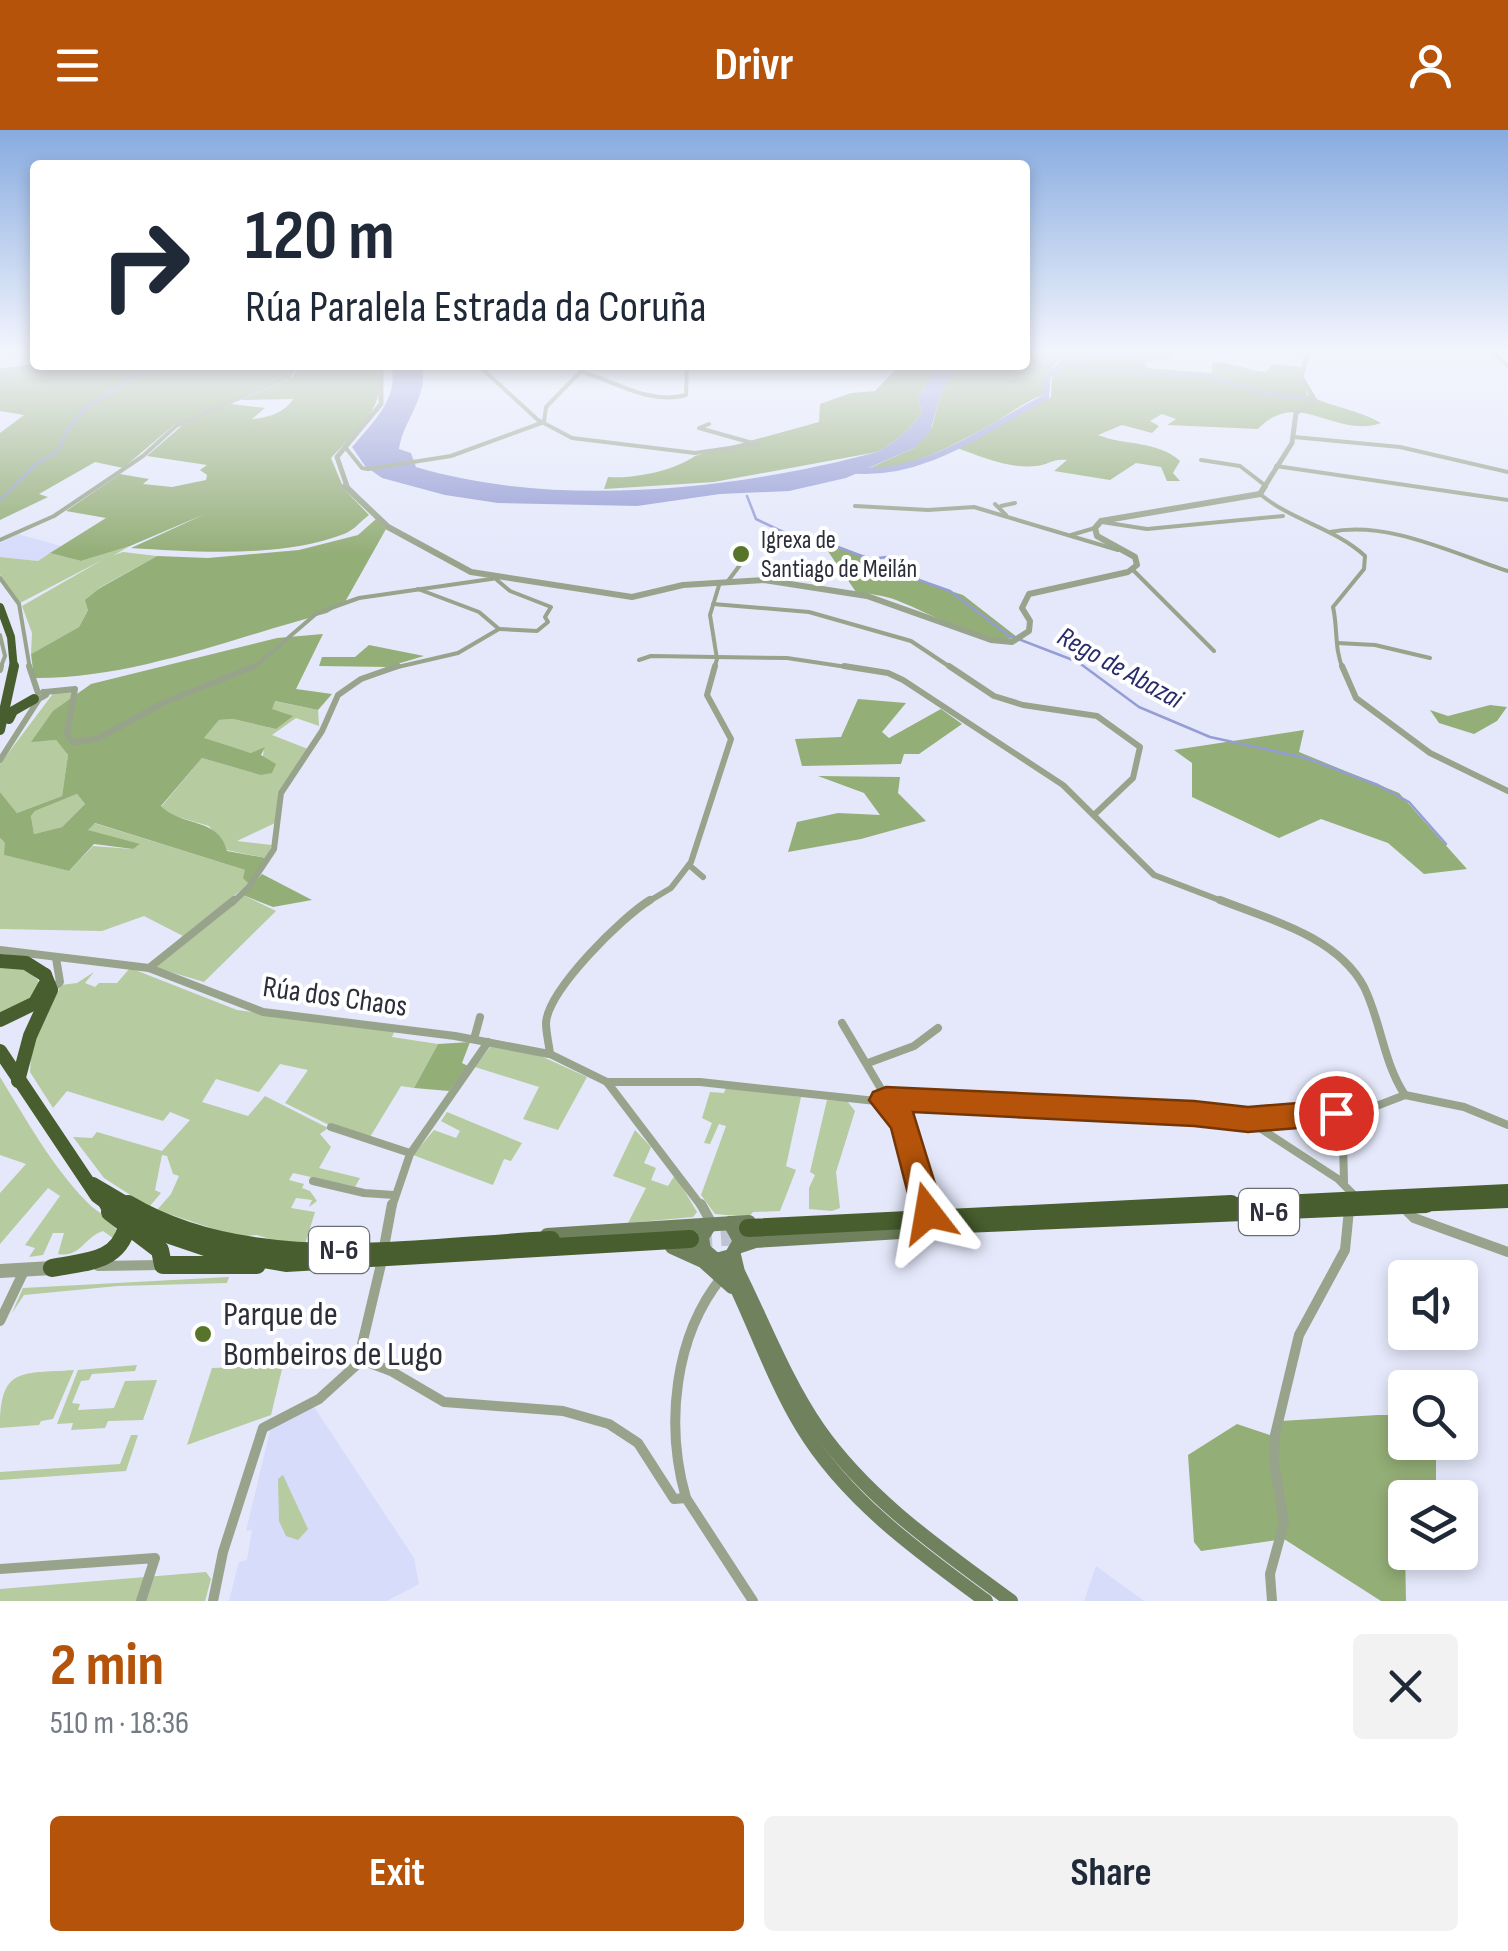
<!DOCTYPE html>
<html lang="en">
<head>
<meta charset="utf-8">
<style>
	body { margin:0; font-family:"Sofia Sans Condensed",sans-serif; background:#f2f2f3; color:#1f2937; height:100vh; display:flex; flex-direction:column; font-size:38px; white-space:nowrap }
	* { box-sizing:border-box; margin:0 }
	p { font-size:32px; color:#747a83 }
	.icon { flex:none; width:55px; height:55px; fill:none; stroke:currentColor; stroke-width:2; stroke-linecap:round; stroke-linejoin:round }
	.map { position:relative; height:1471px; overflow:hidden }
	.sheet { display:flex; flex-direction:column; background:#fff; flex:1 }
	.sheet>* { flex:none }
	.banner { position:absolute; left:30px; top:30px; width:1000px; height:210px; border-radius:10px; box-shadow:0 5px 15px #0003; background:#fff; color:#1f2937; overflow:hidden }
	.buttons { position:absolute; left:1388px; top:1130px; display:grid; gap:20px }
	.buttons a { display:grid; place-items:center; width:90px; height:90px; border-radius:10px; background:#fff; box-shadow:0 5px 15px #0003; font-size:50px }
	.pin { position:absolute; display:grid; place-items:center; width:85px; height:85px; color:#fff; margin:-42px; border:5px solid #fff; border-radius:50%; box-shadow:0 2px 10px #0007 }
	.me { position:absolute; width:110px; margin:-55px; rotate:346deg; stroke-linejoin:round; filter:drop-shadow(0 0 8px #0008) }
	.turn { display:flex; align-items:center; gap:35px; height:210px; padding:0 50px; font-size:45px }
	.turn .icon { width:130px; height:130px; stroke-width:2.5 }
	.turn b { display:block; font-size:70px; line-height:85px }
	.round { display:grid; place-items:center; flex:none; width:105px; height:105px; border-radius:10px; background:#f2f2f3 }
	.summary { display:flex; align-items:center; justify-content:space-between; height:170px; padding:0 50px }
	h1 { font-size:60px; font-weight:700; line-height:75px; color:#b45309 }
	.cta { display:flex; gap:20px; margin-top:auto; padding:20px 50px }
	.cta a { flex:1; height:115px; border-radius:10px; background:#b45309; color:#fff; font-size:40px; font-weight:700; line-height:115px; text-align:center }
	.cta a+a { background:#f2f2f3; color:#1f2937 }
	header { display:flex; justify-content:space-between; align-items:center; height:130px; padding:0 50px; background:#b45309; color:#fff; font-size:45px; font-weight:700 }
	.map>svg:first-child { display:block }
	.built { fill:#d6dcfa }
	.green { fill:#b6cb9f }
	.forest { fill:#94ae77; fill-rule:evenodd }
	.water { fill:#959dd4 }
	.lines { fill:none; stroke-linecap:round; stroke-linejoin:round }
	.stream { stroke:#959dd4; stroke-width:2.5 }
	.river { stroke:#959dd4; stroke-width:6 }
	.trunk-tunnel { stroke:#bfc3d4; stroke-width:18; stroke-dasharray:18 9; stroke-linecap:butt }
	.minor-far3 { stroke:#97a38b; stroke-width:4 }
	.minor-far2 { stroke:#97a38b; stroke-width:6 }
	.minor-far1 { stroke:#97a38b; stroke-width:8 }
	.minor { stroke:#97a38b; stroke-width:10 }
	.tertiary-far2 { stroke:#97a38b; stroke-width:5 }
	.tertiary-far1 { stroke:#97a38b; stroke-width:6 }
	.tertiary { stroke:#97a38b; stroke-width:14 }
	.secondary { stroke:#70815e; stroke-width:14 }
	.trunk-far3 { stroke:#485e2e; stroke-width:8 }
	.trunk-far2 { stroke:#485e2e; stroke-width:10 }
	.trunk-far1 { stroke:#485e2e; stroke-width:14 }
	.trunk { stroke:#485e2e; stroke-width:18 }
	.route { fill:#b45309; stroke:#753606; stroke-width:2.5 }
	.poi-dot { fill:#56752b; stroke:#fff; stroke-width:4 }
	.labels { text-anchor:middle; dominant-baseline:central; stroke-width:8; stroke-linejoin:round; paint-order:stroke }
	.far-poi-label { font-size:25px; fill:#2c2e3a; stroke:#fff; text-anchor:start }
	.far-water-label { font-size:28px; font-style:italic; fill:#292b6c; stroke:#fff }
	.shield { fill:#fff; stroke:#6b6d75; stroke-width:2.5 }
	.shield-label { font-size:28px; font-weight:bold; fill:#2c2e3a }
	.street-label { font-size:30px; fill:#2c2e3a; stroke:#fff }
	.near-poi-label { font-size:35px; fill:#2c2e3a; stroke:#fff; text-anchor:start }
</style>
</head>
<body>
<header><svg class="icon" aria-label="menu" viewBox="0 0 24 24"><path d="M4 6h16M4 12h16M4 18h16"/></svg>Drivr<svg class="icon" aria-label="person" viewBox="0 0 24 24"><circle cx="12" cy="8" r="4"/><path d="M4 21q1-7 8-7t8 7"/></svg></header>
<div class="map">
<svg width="1508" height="1471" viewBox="0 0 1508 1471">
	<rect width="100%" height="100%" fill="#e4e8fa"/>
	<g class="built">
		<path d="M18,404L61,416L38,431L0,427V413Z"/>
		<path d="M314,1277L414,1428L419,1454L387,1471H229L239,1432L247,1430L252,1400L246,1401L271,1297Z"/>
		<path d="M1096,1436L1144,1471H1084Z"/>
	</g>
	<g class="green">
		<path d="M130,416L114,425L123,422L157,426L99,458L79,497L31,524L32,503L22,476L104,429L20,473L0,445V427L38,431L50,423L81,431Z"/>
		<path d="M55,561H72L73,567L32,611L56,610L68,625L62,666L17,683L0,662V634Z"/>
		<path d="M274,571L318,580L319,596L296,588L272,605L308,619L278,662L275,693L237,711L272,715L266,728L226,720L209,696L168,684L161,677L202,628L260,645L264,619L251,623L203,609L219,590L233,589L276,599L271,579Z"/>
		<path d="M77,664L85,674L62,697L34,704L31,686L35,681Z"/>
		<path d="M94,693L245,740L249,754L183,806L144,786L102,801L0,799V708L5,713V725L69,741L93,716L132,719L139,715L87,700Z"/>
		<path d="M243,765L276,781L204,852L154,837Z"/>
		<path d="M0,836L25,839L38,850L40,859L35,866L0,886Z"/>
		<path d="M130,838L237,880L395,900L392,907L438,914L414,958L401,956L370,1007L329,995L285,973L308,940L280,934L259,962L216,949L202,972L248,986L265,966L328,998L320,1004L331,1017L319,1038L360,1048L355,1057L293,1043L289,1050L304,1054L302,1058L310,1061L317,1071L309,1077L312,1070L296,1068L291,1078L315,1082L305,1114L282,1113L257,1105L238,1107L157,1080L171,1064L179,1046L173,1044L167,1026L162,1025L155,1060L161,1063L149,1077L104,1048L73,1007L92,1008L97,1002L162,1021L190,990L170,982L163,991L67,961L53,978L30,942L32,917L61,855L77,853L94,842L85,853L95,857L99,853H117Z"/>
		<path d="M493,913L543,927L587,947L558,1000L523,989L539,957L475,937Z"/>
		<path d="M0,947C26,989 51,1035 86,1071C96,1082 114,1090 118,1104L100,1120L113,1108L103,1101C84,1107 81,1128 58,1124L64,1103H53L43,1125L29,1127L35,1118L25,1115L60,1066L48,1058L0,1114V1063L26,1034L0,1025Z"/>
		<path d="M726,957L801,967L786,1036L796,1040L780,1081L753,1082L749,1087L715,1084L701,1065L726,996L719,994L710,1014L704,1013L712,993L702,988L710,962L724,963Z"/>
		<path d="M827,970L847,971L855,981L836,1042L840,1078L832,1081L809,1079V1058L815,1045L810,1042Z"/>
		<path d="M447,982L522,1013L511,1031L504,1029L493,1055L413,1025L434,1000L456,1008L460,1001L441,991Z"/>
		<path d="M635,1000L651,1017L644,1033L656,1038L651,1050L668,1056L675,1045L697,1082L693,1087L628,1093L646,1058L613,1046Z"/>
		<path d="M229,1147L227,1153L118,1156L24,1165L12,1183L23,1158Z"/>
		<path d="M137,1235L135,1241L92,1244L89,1250L81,1251L72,1273L80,1274L78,1280L114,1278L125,1251L157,1250L143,1290L108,1291L105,1298L71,1300L73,1293L57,1294L78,1240Z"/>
		<path d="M283,1235L271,1285L187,1315L212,1238Z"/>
		<path d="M74,1240L53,1289L41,1291L39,1295L0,1298C0,1236 21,1244 74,1240Z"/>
		<path d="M131,1305H138L126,1341L0,1350V1342L120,1334Z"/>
		<path d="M283,1345L308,1399L298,1410L286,1406L279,1391L278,1349Z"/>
		<path d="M206,1442L211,1449L205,1471H0V1459Z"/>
	</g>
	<g class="forest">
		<path d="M1025,219H1052L1059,230L1046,243V264C1025,271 1011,283 992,294C955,315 903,342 861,342L914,318L932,297L940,266L956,235H1025Z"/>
		<path d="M1059,219H1182L1171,228L1144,233L1148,238L1212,243V232C1232,232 1246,240 1266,242L1272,234L1300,237L1307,265C1331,277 1357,279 1381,293C1335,309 1298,257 1258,299L1167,295L1176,289L1162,284L1150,291L1159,296L1152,303L1122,295L1098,305C1125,316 1157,310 1180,331L1173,343L1180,351H1167L1161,337L1136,333L1110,350L1054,341L1067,330C1053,328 1048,335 1036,336C1008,339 980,326 954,317L1051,267L1052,246L1068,233Z"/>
		<path d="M48,235H292V242L284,248L174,295L123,338L95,332L39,364L48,367L0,390V303L24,285L0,281V241Z"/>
		<path d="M298,235H376C391,275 355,302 331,328L344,359L369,385C361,391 353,401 344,404C282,428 196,422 131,418L205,384L130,416L81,431L50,423L106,388L66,381L120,344L149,349L143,354L172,357L206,350L207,345L200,340L207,335L147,326L186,292L231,274L265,278L252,289C267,288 285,283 293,269L241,270L293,247Z"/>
		<path d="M900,235H938L918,269L922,282C909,301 897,311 877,322L714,352L604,359L608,347C634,349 673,341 695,326L819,292L820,274L851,263L875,261Z"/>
		<path d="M376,389L386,399L345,472L327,483C232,508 133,549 34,548L31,524L79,497L88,480L85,470L100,458L157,426L208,428L299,420L358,405Z"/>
		<path d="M831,413L876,431L882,439L963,465L1017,507C991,518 923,480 896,470C883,465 869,464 856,462L825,417Z"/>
		<path d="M323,504L296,559L332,564L318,580L275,571L272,579L293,586L276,599L233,589L219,590L204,608L251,623L265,617L261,625L276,634L272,643L260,645L202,628L161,676C181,697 219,687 227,721L266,728L249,754L243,748L245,740L95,693L88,700L140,714L133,719L94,714L69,741L4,725L5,713L0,708V662L17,683L62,666L68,625L56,610L31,612L53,581L91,554L277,508ZM77,664L85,674L62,697L34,704L31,686L35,681Z"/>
		<path d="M369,515L424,526L387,537L319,536L322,527H355Z"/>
		<path d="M858,569L906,573L882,602L889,608L941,579L962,594L919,624H904L901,634L802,636L795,609L841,607Z"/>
		<path d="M1490,575L1507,577L1497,591L1474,604L1439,593L1430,580L1448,586Z"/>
		<path d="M1304,600L1299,622L1399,663L1467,739L1424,744L1388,713L1321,689L1279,708L1192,667V633L1174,620Z"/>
		<path d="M818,646L900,647L898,663L926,691L861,709L788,722L797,692L838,683L880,685L864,663Z"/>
		<path d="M262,744L312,770L273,777L243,765Z"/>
		<path d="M470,912L462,933L468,936L449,961L414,958L438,914Z"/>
		<path d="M1378,1285H1405V1312L1436,1313V1367L1404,1370L1406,1471H1381L1284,1409L1201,1421L1194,1412L1188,1325L1237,1294L1279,1308L1281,1291Z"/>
	</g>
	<path class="water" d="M391,235H422C429,267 403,290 399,319L411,323L416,337C557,379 736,360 877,322C897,311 909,301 922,282L918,269L938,235L956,236L940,266L930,302L914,318L846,348L789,361L720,364L637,376L498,373L445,365L382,348L365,336L352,317C372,293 400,268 391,235Z"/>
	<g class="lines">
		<g class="stream">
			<path d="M1064,234L1104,241L1211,247L1268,264L1307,269"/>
			<path d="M747,366L756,389L798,409L819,410L870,429L887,427L916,434L919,450L950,461L1008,505L1078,532L1139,577L1210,607L1306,628L1378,655L1409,672L1446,714"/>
			<path d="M0,371L35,335L58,321L65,304L84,279L152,235"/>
		</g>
		<path class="river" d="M848,340C922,349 983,300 1046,267L1048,245L1065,232L1058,219"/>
		<path class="trunk-tunnel" d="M694,1109L741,1106"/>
		<g class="minor-far3">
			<path d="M1490,219L1508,236"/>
			<path d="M478,235L538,290L572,308L695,323L758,314"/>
			<path d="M583,242C616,252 650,275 686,265L687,235"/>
			<path d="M709,294L699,298L756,314"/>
			<path d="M1294,307L1400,317L1508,342"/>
			<path d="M345,317L362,338L368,339L451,326L544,292L546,277L587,235"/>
			<path d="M1201,330L1240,336L1266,356"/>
			<path d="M1276,336L1508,370"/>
			<path d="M1260,364C1292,391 1335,398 1365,426L1364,439L1333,477C1338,499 1334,518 1343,539"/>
			<path d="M995,374L1006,385"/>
			<path d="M855,376L928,380L974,377L1118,420"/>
			<path d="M1001,376L1015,373"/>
			<path d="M1102,392L1147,399L1283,386"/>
			<path d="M1330,402C1388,390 1454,424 1508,441"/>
			<path d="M1071,405L1095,398"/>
			<path d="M0,410L54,386L143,326L176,296L290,246L295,235"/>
			<path d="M1132,439L1214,521"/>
			<path d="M0,448L19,474L30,539"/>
			<path d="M497,450L510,461L551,477L545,487L548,492L537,501L499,499"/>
			<path d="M728,451L743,431"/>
			<path d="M713,474L809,482L911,511L953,539"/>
			<path d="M0,505L5,526L0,539"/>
			<path d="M1337,513L1375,515L1430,528"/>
			<path d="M639,530L651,526L787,528L860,539"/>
			<path d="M252,539L317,483L359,468L498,448"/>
			<path d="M389,539L458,523L499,499L479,482L418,459"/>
			<path d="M714,539L717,529L710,485L720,452"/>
		</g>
		<g class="minor-far2">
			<path d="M29,536L38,563"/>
			<path d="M844,536L888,543L903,550L1063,655L1154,745L1227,773"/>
			<path d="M949,536L994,566L1023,575L1097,586L1140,617L1133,648L1095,684"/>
			<path d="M1342,536L1356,568L1430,623L1508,661"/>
			<path d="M0,540L1,536"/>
			<path d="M45,562L75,559L67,604L73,612L97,609L163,573L255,536"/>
			<path d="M0,630L39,569L46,565L43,562"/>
			<path d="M689,735L703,747"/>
			<path d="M232,773L249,757L274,719L281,663L322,601L338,565L361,549L398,536"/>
			<path d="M646,773L671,758L691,732L731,609L707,565L715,536"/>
		</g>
		<g class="minor-far1">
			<path d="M650,770C622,787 548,860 546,893C546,903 549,914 550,924L607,952L702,1077"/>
			<path d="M1220,770C1269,789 1338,807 1364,857C1381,891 1383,932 1405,965"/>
			<path d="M0,820L149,838L263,882L455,906L549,924"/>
			<path d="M149,838L234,770"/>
			<path d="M52,859L60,852L56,828"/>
			<path d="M842,893L887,969"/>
			<path d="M474,909L480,887"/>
			<path d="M868,933L914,916L938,898"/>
			<path d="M607,952H700L876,971L910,968L1249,990L1366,980L1405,965L1464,977L1508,995"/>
			<path d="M883,971L903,991L926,1077"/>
			<path d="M1336,983L1343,1013L1344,1051"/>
			<path d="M1249,991L1338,1049L1356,1067"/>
			<path d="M331,997L410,1023"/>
			<path d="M313,1051L364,1063L394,1065"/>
			<path d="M392,1077L410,1024L488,912"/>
		</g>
		<g class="minor">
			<path d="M701,1074L712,1094"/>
			<path d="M926,1074L928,1083"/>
			<path d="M1406,1080L1414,1088L1508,1122"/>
			<path d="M384,1117L392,1074"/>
			<path d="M382,1130L360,1223L362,1230L391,1241L444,1272L563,1281L609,1294L638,1313L674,1369L686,1368"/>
			<path d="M98,1136L160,1135"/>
			<path d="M722,1147C674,1206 665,1295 686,1368L753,1471"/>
			<path d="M0,1191L23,1143"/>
			<path d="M0,1439L155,1428L141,1471"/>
			<path d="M213,1471L223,1422L263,1298L319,1269L362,1230"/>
			<path d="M1272,1471L1270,1444L1284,1393L1274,1331L1275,1305L1299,1205L1345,1120L1349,1080"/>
		</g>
		<g class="tertiary-far2">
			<path d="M0,241L45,235"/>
			<path d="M348,359L337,327L381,274V235"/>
			<path d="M1263,359L1292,313L1296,283L1315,271L1301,247L1306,228L1314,219"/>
		</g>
		<path class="tertiary-far1" d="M345,356L388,397L471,442L632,467L683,455L764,450L867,466L991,510L1012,512L1029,501L1030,491L1022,478L1029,464L1128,442L1137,435L1135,427L1097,406L1095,398L1101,391L1260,364L1265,356"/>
		<path class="tertiary" d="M0,1141L52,1138"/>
		<g class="secondary">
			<path d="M547,1105L749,1092"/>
			<path d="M685,1116L704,1120L716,1130L731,1126L740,1111L730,1093"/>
			<path d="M740,1116L755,1111L966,1098"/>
			<path d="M672,1117L703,1131L732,1157"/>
			<path d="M704,1120L702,1107L709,1096"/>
			<path d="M734,1125L738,1142C764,1194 785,1250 818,1298C868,1370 942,1420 1011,1471"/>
			<path d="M716,1130L730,1144C755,1195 773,1249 802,1297C846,1370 919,1422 986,1471"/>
		</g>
		<path class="trunk-far3" d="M0,477L11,507L14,539"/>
		<g class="trunk-far2">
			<path d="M9,589L13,581L34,569"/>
			<path d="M0,600L14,536"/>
		</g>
		<g class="trunk-far1">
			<path d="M0,831L26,833L45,845"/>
			<path d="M0,890L35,873L45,855"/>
			<path d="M0,921L97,1066L112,1077"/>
			<path d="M18,951L30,906L51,860L45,845"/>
			<path d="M93,1054L132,1077"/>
			<path d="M1180,1077L1508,1061"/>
			<path d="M1366,1077L1508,1071"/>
		</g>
		<g class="trunk">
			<path d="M108,1074L158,1101L217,1121L286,1133L690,1109"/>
			<path d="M128,1074C251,1147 415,1117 551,1110"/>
			<path d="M110,1082L160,1120L163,1135H257"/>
			<path d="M963,1094L1426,1074"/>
			<path d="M748,1098L1231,1074"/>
			<path d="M52,1138C84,1131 117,1134 127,1097"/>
		</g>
	</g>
	<linearGradient id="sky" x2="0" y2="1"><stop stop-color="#87abe0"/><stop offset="0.52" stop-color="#f3f5fd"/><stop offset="1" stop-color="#f3f5fd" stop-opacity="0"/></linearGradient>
	<rect width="1508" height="425" fill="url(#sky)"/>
	<path class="route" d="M886,957L1194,971L1248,977L1336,970L1346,974L1350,983L1346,992L1336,995L1248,1002L1194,996L913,982L944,1083L939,1093L928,1098L918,1093L913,1083L891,998L869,970L873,962Z"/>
	<g class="poi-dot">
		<circle cx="741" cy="424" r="10"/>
		<circle cx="203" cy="1204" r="10"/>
	</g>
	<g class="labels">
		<g class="far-poi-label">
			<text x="761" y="410">Igrexa de<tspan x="761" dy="29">Santiago de Meilán</tspan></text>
		</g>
		<g class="far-water-label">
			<text transform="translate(1120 538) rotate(29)">Rego de Abazai</text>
		</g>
		<g class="shield">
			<rect x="1239" y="1059" width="60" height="46" rx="8"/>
			<rect x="309" y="1097" width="60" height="46" rx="8"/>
		</g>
		<g class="shield-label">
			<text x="1269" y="1082">N-6</text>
			<text x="339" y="1120">N-6</text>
		</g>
		<g class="street-label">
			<text transform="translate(335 867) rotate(8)">Rúa dos Chaos</text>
		</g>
		<g class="near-poi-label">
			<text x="223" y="1184">Parque de<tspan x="223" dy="40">Bombeiros de Lugo</tspan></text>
		</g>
	</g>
</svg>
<div class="buttons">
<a><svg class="icon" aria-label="sound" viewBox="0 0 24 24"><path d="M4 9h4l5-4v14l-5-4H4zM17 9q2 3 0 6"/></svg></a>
<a><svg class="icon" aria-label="search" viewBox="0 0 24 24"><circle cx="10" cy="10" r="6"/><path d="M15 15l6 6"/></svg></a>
<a><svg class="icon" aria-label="layers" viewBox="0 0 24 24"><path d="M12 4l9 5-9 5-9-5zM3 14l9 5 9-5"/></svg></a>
</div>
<div class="pin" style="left:1336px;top:983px;background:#d93025"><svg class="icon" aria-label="arrive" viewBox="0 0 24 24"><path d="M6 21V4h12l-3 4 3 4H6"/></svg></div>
<svg class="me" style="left:928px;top:1083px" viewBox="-20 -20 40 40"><path d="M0-17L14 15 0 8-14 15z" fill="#b45309" stroke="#fff" stroke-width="4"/></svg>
<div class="banner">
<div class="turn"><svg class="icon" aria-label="right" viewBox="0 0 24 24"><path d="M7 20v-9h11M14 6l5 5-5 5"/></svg><div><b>120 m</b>Rúa Paralela Estrada da Coruña</div></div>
</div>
</div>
<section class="sheet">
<div class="summary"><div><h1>2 min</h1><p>510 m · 18:36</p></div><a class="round"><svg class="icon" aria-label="close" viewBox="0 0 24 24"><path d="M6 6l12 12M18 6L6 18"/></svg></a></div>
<div class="cta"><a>Exit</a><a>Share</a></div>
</section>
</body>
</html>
